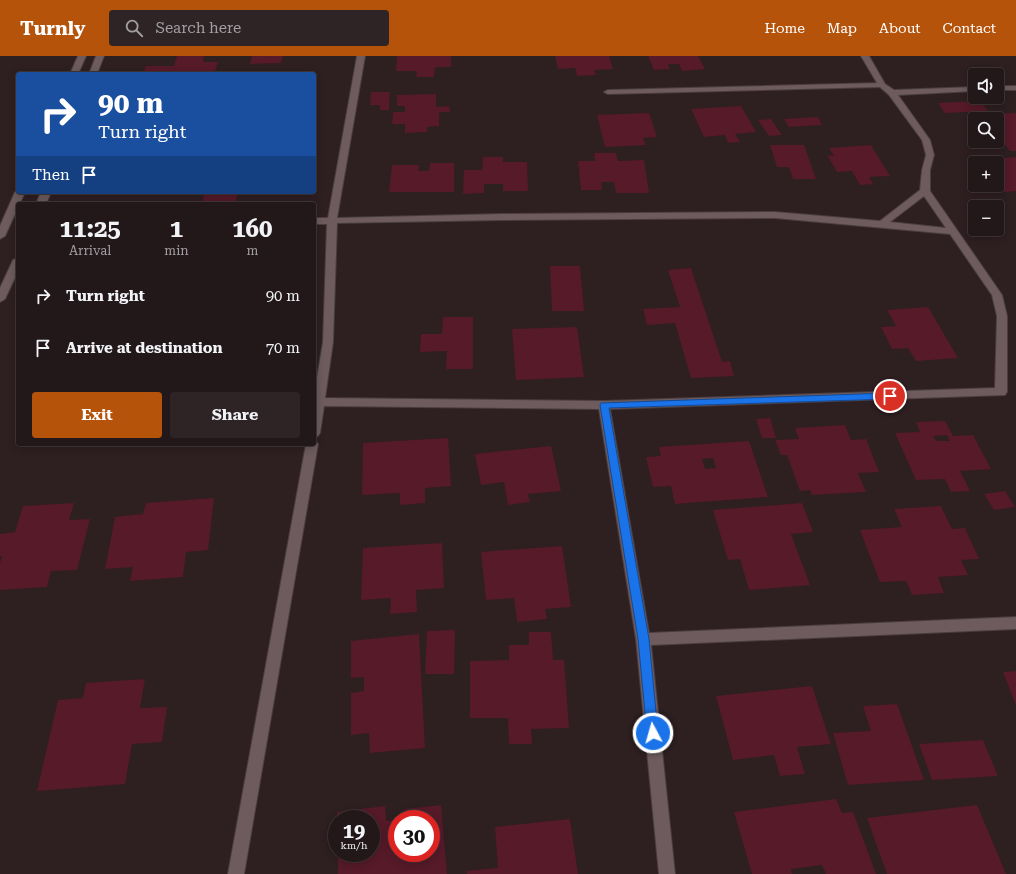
<!DOCTYPE html>
<html lang="en">
<head>
<meta charset="utf-8">
<style>
	body { margin:0; font-family:"Roboto Serif",serif; background:#2e2426; color:#f1f3f6; height:100vh; display:flex; flex-direction:column; font-size:15px; white-space:nowrap }
	* { box-sizing:border-box; margin:0 }
	p { font-size:13px; color:#a29fa2 }
	.icon { flex:none; width:22px; height:22px; fill:none; stroke:currentColor; stroke-width:2; stroke-linecap:round; stroke-linejoin:round }
	.map { position:relative; flex:1; overflow:hidden }
	.panel { position:absolute; left:16px; top:146px; width:300px; height:244px; display:flex; flex-direction:column; background:#221719; border-radius:4px; box-shadow:0 2px 10px #0003,0 0 0 1px #3f3638 }
	.panel>* { flex:none }
	.hud { position:absolute; left:16px; top:16px; width:300px; height:122px; border-radius:4px; box-shadow:0 2px 10px #0003,0 0 0 1px #3f3638; background:#1a4fa0; color:#fff; overflow:hidden }
	.fabs { position:absolute; left:968px; top:12px; display:grid; gap:8px }
	.fabs a { display:grid; place-items:center; width:36px; height:36px; border-radius:4px; background:#221719; box-shadow:0 2px 10px #0003,0 0 0 1px #3f3638; font-size:20px }
	.speed { position:absolute; left:328px; top:754px; display:flex; gap:8px; font-size:20px; font-weight:700; text-align:center }
	.speed>* { display:grid; place-content:center; width:52px; height:52px; border-radius:50%; background:#221719; box-shadow:0 2px 10px #0003,0 0 0 1px #3f3638; line-height:1 }
	.speed small { font-size:10px; font-weight:400 }
	.speed .limit { border:6px solid #d22; background:#fff; color:#111 }
	.pin { position:absolute; display:grid; place-items:center; width:34px; height:34px; color:#fff; margin:-17px; border:2px solid #fff; border-radius:50%; box-shadow:0 1px 4px #0007 }
	.me { position:absolute; width:44px; margin:-22px; rotate:354deg; stroke-linejoin:round; filter:drop-shadow(0 0 3px #0008) }
	.turn { display:flex; align-items:center; gap:14px; height:84px; padding:0 16px; font-size:18px }
	.turn .icon { width:52px; height:52px; stroke-width:2.5 }
	.turn b { display:block; font-size:28px; line-height:34px }
	.then { display:flex; align-items:center; height:38px; padding:0 16px; background:#0003; gap:8px; font-size:15px }
	.eta { display:flex; justify-content:space-evenly; align-items:center; height:68px; text-align:center }
	.eta b { font-size:24px; font-weight:700; line-height:28px }
	.button { display:flex; gap:8px; margin-top:auto; padding:8px 16px }
	.button a { flex:1; height:46px; border-radius:4px; background:#b45309; color:#fff; font-size:16px; font-weight:700; line-height:46px; text-align:center }
	.button a+a { background:#2e2426; color:#f1f3f6 }
	ul { padding:0; list-style:none }
	li { display:flex; align-items:center; gap:12px; height:52px; padding:0 16px }
	li div { flex:1 }
	li b { display:block; font-size:15px }
	li em { font-style:normal }
	header { display:flex; align-items:center; gap:24px; box-sizing:border-box; height:56px; padding:0 20px; background:#b45309; color:#fff }
	header strong { font-size:19px }
	nav { display:flex; gap:22px; margin-inline-start:auto; font-size:14px }
	.search { width:280px; height:36px; background:#2e2426; display:flex; align-items:center; gap:10px; box-sizing:border-box; padding:0 14px; border-radius:4px; color:#a29fa2; font-size:15px }
	.map>svg:first-child { display:block }
	.building { fill:#561a29; fill-rule:evenodd }
	.lines { fill:none; stroke-linecap:round; stroke-linejoin:round }
	.minor-casing { stroke:#4a3d40; stroke-width:2 }
	.minor { fill:#6d5b5d; fill-rule:evenodd }
	.route { fill:#1a73e8; stroke:#114b97 }
</style>
</head>
<body>
<header>
<strong>Turnly</strong>
<div class="search"><svg class="icon" aria-label="search" viewBox="0 0 24 24"><circle cx="10" cy="10" r="6"/><path d="M15 15l6 6"/></svg>Search here</div>
<nav><a>Home</a><a>Map</a><a>About</a><a>Contact</a></nav>
</header>
<div class="map">
<svg width="1016" height="818" viewBox="0 0 1016 818">
	<rect width="100%" height="100%" fill="#2e1f21"/>
	<g class="building">
		<path d="M177,0H204L203,6H218L214,18H143L146,10H174Z"/>
		<path d="M252,0H283L281,7L250,8Z"/>
		<path d="M397,0H451V11H435L434,21H416L417,15H396Z"/>
		<path d="M555,0H609L613,13L594,14L596,19L577,20L575,12L558,13Z"/>
		<path d="M648,0H698L705,13L682,15L679,8H668L670,13L654,14Z"/>
		<path d="M371,36H390L389,54H380V49H370Z"/>
		<path d="M436,38V51L449,50L450,56H439V70L427,71V76L405,77V68H392L393,56H405V50H397V39Z"/>
		<path d="M980,45L988,55L945,57L938,47Z"/>
		<path d="M741,50L756,76L735,78L740,86L728,87L725,79L704,81L691,53Z"/>
		<path d="M649,57L657,81L643,82L646,89L605,91L597,59Z"/>
		<path d="M1016,57V95H1010L1001,83H997V63H989L986,58Z"/>
		<path d="M818,61L822,69L789,71L784,63Z"/>
		<path d="M771,63L782,79L769,80L758,64Z"/>
		<path d="M770,89H804L816,123H793L789,111H777Z"/>
		<path d="M871,89L890,120L869,121L873,128L860,129L852,115L837,116L827,99L834,100L829,92Z"/>
		<path d="M594,97H616L618,105L644,104L649,137H616L614,126H601L602,134H581L578,105H595Z"/>
		<path d="M483,101H503V106H527L528,135H503V128H484V137L463,138L464,114H482Z"/>
		<path d="M1016,101V135L1005,136L997,126V107H981L979,105Z"/>
		<path d="M430,107H454V136H389L392,109H419L418,115H429Z"/>
		<path d="M205,136H238L235,148H202Z"/>
		<path d="M550,210H580L584,255H552Z"/>
		<path d="M691,212L722,306L730,305L734,320L691,322L675,267L647,269L643,253L680,251L668,214Z"/>
		<path d="M928,251L958,302L916,305L908,292L892,293L881,271L896,270L887,254Z"/>
		<path d="M443,261H473V313H446L447,295L420,296L421,278H442Z"/>
		<path d="M577,271L584,321L516,324L512,273Z"/>
		<path d="M770,362L776,382H762L756,363Z"/>
		<path d="M945,365L953,380L973,379L991,413L960,415L970,435L951,436L945,423L916,424L895,377L920,376L916,366ZM947,379L950,385H936L933,380Z"/>
		<path d="M845,369L851,384L866,383L879,416L858,417L866,436L812,439L810,434L800,435L787,399H781L775,384L799,383L795,372Z"/>
		<path d="M448,382L451,430L425,432V447L400,449V437L362,439L363,387Z"/>
		<path d="M749,385L768,441L675,448L671,430L653,431L646,401L661,400L659,391ZM713,402L716,412L705,413L702,403Z"/>
		<path d="M551,390L561,435L528,438L530,446L508,449L504,426L481,429L475,398Z"/>
		<path d="M1005,435L1015,451L994,454L984,438Z"/>
		<path d="M214,442L208,494L186,496L183,521L130,525L133,511L105,513L115,461L143,458L146,447Z"/>
		<path d="M74,447L69,464L90,463L77,514L51,515L47,531L0,534V507L2,500H0V478L15,476L23,450Z"/>
		<path d="M802,447L813,476L791,478L810,529L749,534L740,503L728,504L713,454Z"/>
		<path d="M941,450L952,473L965,472L979,503L961,504L968,519L938,521L944,537L912,539L906,525L880,526L860,474L902,471L894,453Z"/>
		<path d="M442,487L444,532L416,534L417,556L390,558L391,542L361,544L363,492Z"/>
		<path d="M562,490L571,551L545,553L547,563L517,566L514,542L486,544L481,496Z"/>
		<path d="M455,574L454,618H425L427,575Z"/>
		<path d="M529,576H551L553,604H564L569,672L531,673L532,688H509L508,662H470V605L509,604V589H529Z"/>
		<path d="M419,578L425,692L370,697L369,677L351,679V637L364,635V621L351,622V585Z"/>
		<path d="M1016,615V649L1003,616Z"/>
		<path d="M145,623L140,652L167,651L162,686L132,688L125,728L37,735L58,644L83,642L86,627Z"/>
		<path d="M812,630L831,688L797,691L805,718L780,720L774,699L733,704L716,640Z"/>
		<path d="M897,648L924,724L848,729L833,677L871,675L863,650Z"/>
		<path d="M983,684L998,720L932,724L919,688Z"/>
		<path d="M836,743L842,757L853,756L876,818H826L822,809L791,813L792,818H752L734,756Z"/>
		<path d="M441,749L447,818H338V797H371V763H337V756L385,750L386,765L397,764V797H431V763H406L405,753Z"/>
		<path d="M977,749L1006,818H887L867,762Z"/>
		<path d="M570,763L578,818H467L466,815L498,812L495,771Z"/>
	</g>
	<g class="lines">
		<g class="minor-casing">
			<g id="minor">
				<path d="M78,0H86L78,18H70Z"/>
				<path d="M96,0H104L97,18H89Z"/>
				<path d="M357,0H365L337,162L502,158L775,156L880,165L920,134L922,114L926,99L922,84L889,39L880,31L608,38L604,36L608,34L877,27L861,0H869L885,28L894,34L975,31V35L898,39L930,84L934,99L930,114V135L1002,239L1007,260V336L1005,339L610,353L649,577L1016,561V573L651,589L675,818H659L636,583L599,353L324,350L320,377L318,380L314,381V340L323,286L327,168H314V162H328ZM924,140L946,172L890,166ZM775,162L950,178L992,239L997,260L995,332L604,345L325,342L333,286L337,167L502,164Z"/>
				<rect x="997" y="30" width="19" height="4"/>
				<path d="M18,134V136H25L5,180L0,183V170L15,136Z"/>
				<path d="M41,136H51L46,148H36Z"/>
				<path d="M18,201V215L5,243L0,246V232L13,204Z"/>
				<path d="M314,384L318,388L244,818H228L306,388H314Z"/>
			</g>
		</g>
		<use href="#minor" class="minor"/>
	</g>
	<path class="route" d="M890,337L894,340L890,343L609,352L649,583L658,677L657,680L653,682L649,680L647,677L638,583L600,349L601,347Z"/>
</svg>
<div class="fabs">
<a><svg class="icon" aria-label="sound" viewBox="0 0 24 24"><path d="M4 9h4l5-4v14l-5-4H4zM17 9q2 3 0 6"/></svg></a>
<a><svg class="icon" aria-label="search" viewBox="0 0 24 24"><circle cx="10" cy="10" r="6"/><path d="M15 15l6 6"/></svg></a>
<a>+</a>
<a>−</a>
</div>
<div class="speed"><div>19<small>km/h</small></div><div class="limit">30</div></div>
<div class="pin" style="left:890px;top:340px;background:#d93025"><svg class="icon" aria-label="arrive" viewBox="0 0 24 24"><path d="M6 21V4h12l-3 4 3 4H6"/></svg></div>
<svg class="me" style="left:653px;top:677px" viewBox="-20 -20 40 40"><circle r="17" fill="#1a73e8" stroke="#fff" stroke-width="3"/><path d="M0-11L8 9 0 5-8 9z" fill="#fff"/></svg>
<div class="hud">
<div class="turn"><svg class="icon" aria-label="right" viewBox="0 0 24 24"><path d="M7 20v-9h11M14 6l5 5-5 5"/></svg><div><b>90 m</b>Turn right</div></div>
<div class="then">Then<svg class="icon" aria-label="arrive" viewBox="0 0 24 24"><path d="M6 21V4h12l-3 4 3 4H6"/></svg></div>
</div>
<section class="panel">
<div class="eta">
<div><b>11:25</b><p>Arrival</p></div>
<div><b>1</b><p>min</p></div>
<div><b>160</b><p>m</p></div>
</div>
<ul>
<li><svg class="icon" aria-label="right" viewBox="0 0 24 24"><path d="M7 20v-9h11M14 6l5 5-5 5"/></svg><div><b>Turn right</b></div><em>90 m</em></li>
<li><svg class="icon" aria-label="arrive" viewBox="0 0 24 24"><path d="M6 21V4h12l-3 4 3 4H6"/></svg><div><b>Arrive at destination</b></div><em>70 m</em></li>
</ul>
<div class="button"><a>Exit</a><a>Share</a></div>
</section>
</div>
</body>
</html>
